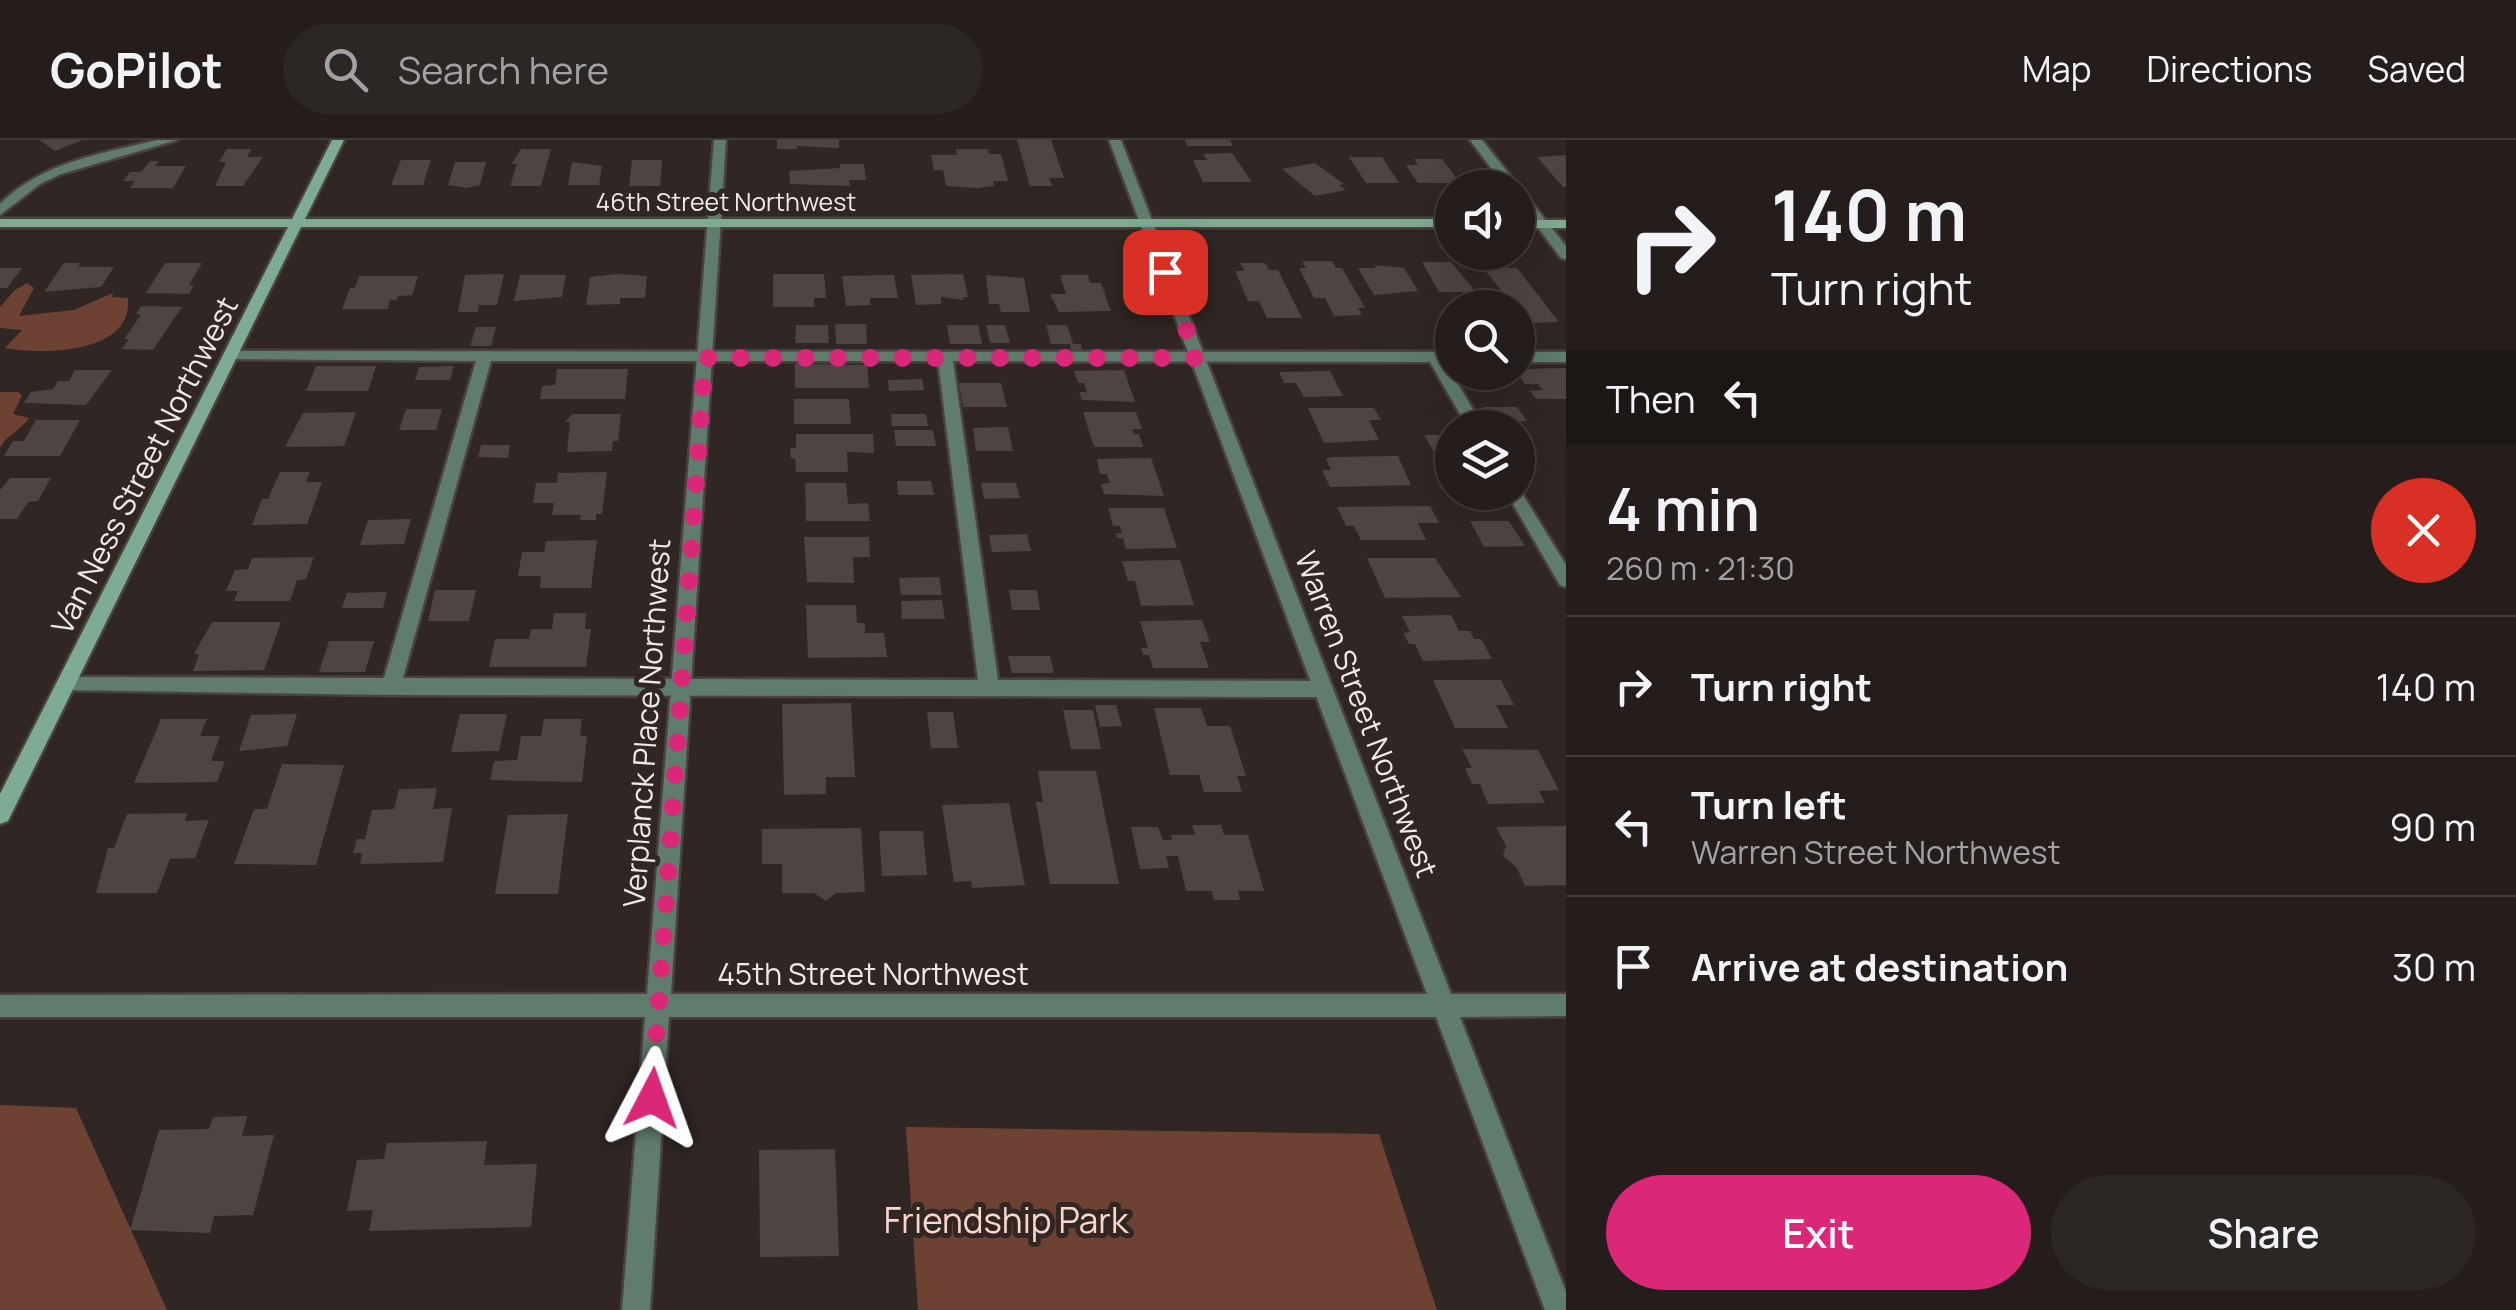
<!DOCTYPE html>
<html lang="en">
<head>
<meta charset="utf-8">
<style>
	body { margin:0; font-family:Manrope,sans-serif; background:#2c2624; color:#f1f3f6; height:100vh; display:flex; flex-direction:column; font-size:38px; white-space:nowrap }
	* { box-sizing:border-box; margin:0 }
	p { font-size:32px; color:#a3a2a3 }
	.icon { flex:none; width:55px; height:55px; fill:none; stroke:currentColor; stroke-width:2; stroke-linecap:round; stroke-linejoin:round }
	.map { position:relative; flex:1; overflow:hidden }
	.side { display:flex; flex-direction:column; background:#241d1b; width:950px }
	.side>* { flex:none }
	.hud { background:#241d1b; color:#f1f3f6; overflow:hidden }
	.fabs { position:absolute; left:1435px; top:30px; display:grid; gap:20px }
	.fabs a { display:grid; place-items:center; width:100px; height:100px; border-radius:50%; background:#241d1b; box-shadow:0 10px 40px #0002,0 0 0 2px #413b3a; font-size:50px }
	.pin { position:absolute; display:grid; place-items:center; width:85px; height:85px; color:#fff; margin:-42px; border-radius:20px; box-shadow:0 5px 15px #0006 }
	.me { position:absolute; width:110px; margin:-55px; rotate:4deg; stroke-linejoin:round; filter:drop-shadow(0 0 8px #0008) }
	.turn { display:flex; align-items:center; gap:35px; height:210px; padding:0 40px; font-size:45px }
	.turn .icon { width:130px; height:130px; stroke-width:2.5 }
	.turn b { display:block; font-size:70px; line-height:85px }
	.then { display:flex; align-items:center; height:95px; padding:0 40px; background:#0003; gap:20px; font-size:38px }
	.round { display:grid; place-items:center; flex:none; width:105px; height:105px; border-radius:52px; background:#2c2624 }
	.summary { display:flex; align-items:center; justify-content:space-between; height:170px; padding:0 40px }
	h1 { font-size:60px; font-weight:600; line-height:75px }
	.button { display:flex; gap:20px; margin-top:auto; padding:20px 40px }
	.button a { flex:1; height:115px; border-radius:60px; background:#db2777; color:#fff; font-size:40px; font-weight:600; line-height:115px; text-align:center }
	.button a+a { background:#2c2624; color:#f1f3f6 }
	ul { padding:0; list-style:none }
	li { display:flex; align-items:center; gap:30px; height:140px; padding:0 40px; border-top:2px solid #413b3a }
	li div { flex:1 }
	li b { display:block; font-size:38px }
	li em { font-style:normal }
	header { display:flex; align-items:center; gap:60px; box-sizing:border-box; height:140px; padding:0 50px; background:#241d1b; border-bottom:2px solid #413b3a }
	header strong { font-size:48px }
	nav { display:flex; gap:55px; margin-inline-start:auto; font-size:35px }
	.search { width:700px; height:90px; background:#2c2624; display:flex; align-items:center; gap:25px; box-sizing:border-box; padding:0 35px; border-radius:55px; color:#a3a2a3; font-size:38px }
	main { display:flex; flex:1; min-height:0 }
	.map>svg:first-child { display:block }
	.green { fill:#6d4233 }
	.building { fill:#4e4542 }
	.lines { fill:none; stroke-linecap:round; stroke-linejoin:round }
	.lane-casing { stroke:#4b423f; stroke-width:5 }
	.street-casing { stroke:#4b423f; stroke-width:5 }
	.secondary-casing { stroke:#4b423f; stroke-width:5 }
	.lane { fill:#607c6d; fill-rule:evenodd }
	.street { fill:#607c6d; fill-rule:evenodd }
	.secondary { fill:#7eac93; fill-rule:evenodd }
	.route { stroke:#db2777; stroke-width:18; stroke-dasharray:0 32.4 }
	.labels { text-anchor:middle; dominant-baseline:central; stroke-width:10; stroke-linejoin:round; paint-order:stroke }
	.far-street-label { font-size:25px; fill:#efe9e8; stroke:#302724 }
	.street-label { font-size:30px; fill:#efe9e8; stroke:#302724 }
	.near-park-label { font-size:35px; fill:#fdd6c8; stroke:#302724 }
</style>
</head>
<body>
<header>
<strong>GoPilot</strong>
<div class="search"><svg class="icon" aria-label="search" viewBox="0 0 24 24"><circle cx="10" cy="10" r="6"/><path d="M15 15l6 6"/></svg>Search here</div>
<nav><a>Map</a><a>Directions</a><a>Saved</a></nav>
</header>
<main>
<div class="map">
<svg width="1566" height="1170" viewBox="0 0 1566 1170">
	<rect width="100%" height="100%" fill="#302724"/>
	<g class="green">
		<path d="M27,143L34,148L19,176L74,170L113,153L112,157L128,158C133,214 44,215 5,208L22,190L0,188V167L15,150Z"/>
		<path d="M0,252H18L22,256L13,274L29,278C20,291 7,294 0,308Z"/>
		<path d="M0,965L76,968L167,1170H0Z"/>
		<path d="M906,987L1379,994L1437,1170H918Z"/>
	</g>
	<g class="building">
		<path d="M40,0H82L55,11Z"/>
		<path d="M777,0H839V8L797,6V9H777Z"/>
		<path d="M1017,0H1051L1064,38H1049L1052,46H1030Z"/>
		<path d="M1185,0H1230L1233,6H1187Z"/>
		<path d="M227,9H251L247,17H263L243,46H215L226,22H219Z"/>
		<path d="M521,9H551L541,46H510L517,24H512Z"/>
		<path d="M956,9H988L989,14H1001L1008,41H993L994,46L977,48L946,46L943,30H934L931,15H957Z"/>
		<path d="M1232,13L1252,42H1203L1193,20H1207L1203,14Z"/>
		<path d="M1566,15V47H1563L1537,17Z"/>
		<path d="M1349,17H1382L1399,43H1366Z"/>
		<path d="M1414,19H1442L1460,43H1418L1406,25H1418Z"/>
		<path d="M401,20H431L423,45H391Z"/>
		<path d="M632,20H662L660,46H629Z"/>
		<path d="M150,21H159L155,26H186L173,48H130L135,41H123L130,32H141Z"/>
		<path d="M455,22H486L480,45L467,48L448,45Z"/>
		<path d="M572,22L602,26L599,45H568Z"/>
		<path d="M1315,23L1344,44L1339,45L1346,50L1315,56L1282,29Z"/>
		<path d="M840,24H864L866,40H849L850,46L790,44L789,31L840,28Z"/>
		<path d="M1302,121H1332L1336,128H1342L1365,168H1358L1362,175L1334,176L1325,158H1314L1299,128H1306Z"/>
		<path d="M1422,122H1451L1476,152H1439Z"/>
		<path d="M64,123H80L78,127H114L101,147L44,152Z"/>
		<path d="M165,123H202L189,145H194L189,154L146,153Z"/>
		<path d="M1240,123H1265L1269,130H1278L1302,178H1267L1259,161H1248L1235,131H1245Z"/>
		<path d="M1374,125L1404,128L1418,151L1374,155L1358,128H1376Z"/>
		<path d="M0,128H22L7,148H0Z"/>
		<path d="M1483,128H1517L1559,182L1528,183Z"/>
		<path d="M504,134L497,165H479L478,172H458L465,135Z"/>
		<path d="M616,134L647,136L645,158H620V164L586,165L590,137Z"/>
		<path d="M773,134H824L826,158H814V167H773Z"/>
		<path d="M963,134L968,157H963V160L941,157V164L916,165L911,135Z"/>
		<path d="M520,135H566L562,157L514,161Z"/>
		<path d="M894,135L898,158H870V165L846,166L842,136Z"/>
		<path d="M986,135L1024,138L1030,172H1001L999,164H989Z"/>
		<path d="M1060,135H1088L1090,143H1101L1111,171L1059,172L1050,154H1066Z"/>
		<path d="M359,136H418L412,155L398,156L397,160H390L388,169H342L350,148H355Z"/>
		<path d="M141,166L182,167L153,210L122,209L129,199H124L141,175L136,174Z"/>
		<path d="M835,184H866L867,204H836Z"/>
		<path d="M796,185H828L829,203H795Z"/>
		<path d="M947,185H978L982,204H950Z"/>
		<path d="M986,185H1005L1010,203H990Z"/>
		<path d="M1046,185H1067L1073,204H1070H1081L1082,210H1071L1070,204H1051Z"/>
		<path d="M476,187H496L491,206H470Z"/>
		<path d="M795,224L867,225L869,248H795Z"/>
		<path d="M316,226H376L368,251H306Z"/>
		<path d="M454,226L450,240H415L419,227Z"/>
		<path d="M1566,228V259H1536L1530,251L1543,250L1538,244H1525L1518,234V229Z"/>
		<path d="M557,229H628L625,259H540L542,246L555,245Z"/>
		<path d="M75,230H112L86,265L24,263L31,252L53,249L58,241H69Z"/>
		<path d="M1124,230L1135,262L1082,260L1079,252H1087L1084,243H1078L1074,231Z"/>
		<path d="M1330,231L1343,256L1304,257L1296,243H1284L1279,232Z"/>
		<path d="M922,239L924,250L889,251L888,240Z"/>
		<path d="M959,243H1001L1007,267H963Z"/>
		<path d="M794,259H849L851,284H794Z"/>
		<path d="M1483,267H1517L1527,281L1492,282Z"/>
		<path d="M1308,268H1374L1381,280H1369L1379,300L1324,303Z"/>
		<path d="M406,269H442L436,290H399Z"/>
		<path d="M356,272L344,306L285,307L303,273Z"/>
		<path d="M1083,272H1136L1142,289H1132L1134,294H1139L1143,307H1094Z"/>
		<path d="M572,274H621L618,301H613L612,311L567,312L570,282H565Z"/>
		<path d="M891,274H926L928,286H892Z"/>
		<path d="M36,280H80L60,316H4L13,301H24Z"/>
		<path d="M1008,287L1013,311H976L973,288Z"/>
		<path d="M894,290H933L936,306H896Z"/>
		<path d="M796,294H873L874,313L847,312L848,332H796L795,318H791L790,308H796Z"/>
		<path d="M1424,295H1452V320L1439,321Z"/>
		<path d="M481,305H510L508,318L478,317Z"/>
		<path d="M1398,316L1411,345L1330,347L1322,330H1331L1326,319L1331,317Z"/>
		<path d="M1151,318L1164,356L1104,354L1101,344L1110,343L1107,334H1100L1097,319Z"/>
		<path d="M280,332H310L306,342H322L307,384L252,385L262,359H268Z"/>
		<path d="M607,332L602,374H596V380H580L581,375H552L554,363H533L536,343H557L558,333Z"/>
		<path d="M10,338H51L38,361L28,362L17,379H0V350Z"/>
		<path d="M897,341H931L934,355H898Z"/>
		<path d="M805,343H846L848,364L868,363L870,381H806Z"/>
		<path d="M981,343H1016L1020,358L984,359Z"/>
		<path d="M1430,366L1439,383H1418L1426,400H1361L1354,386H1346L1337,367Z"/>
		<path d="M1108,368H1164L1177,408L1126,409L1123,398H1117L1116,393H1122L1120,386H1113Z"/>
		<path d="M411,379L404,404L360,405L368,380Z"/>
		<path d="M1470,381H1509L1525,406L1484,407Z"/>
		<path d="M1027,394L1031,411L992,412L989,395Z"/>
		<path d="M804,397H869L870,417H853L854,443L807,442Z"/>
		<path d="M597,400L591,448H540L541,436H518L522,412H544L546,401Z"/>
		<path d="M314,417L306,439L297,440L290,461H234L238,451H226L235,430L248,429L252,418Z"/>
		<path d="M1367,418H1435L1461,457L1385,458Z"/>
		<path d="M1180,420L1194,465L1141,466L1135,441H1128L1122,421Z"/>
		<path d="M939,437L942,455H901L899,438Z"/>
		<path d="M435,450H476L469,481H428Z"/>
		<path d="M1009,450H1037L1040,470H1012Z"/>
		<path d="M387,452L383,468H342L347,453Z"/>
		<path d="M942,460L945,479H902L901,461Z"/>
		<path d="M806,465H856L857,483H865V493H884L887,517L808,518Z"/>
		<path d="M554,473H586L585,489H591L586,527H489L495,499H529L531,489H552Z"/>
		<path d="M1451,475L1459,491H1470L1474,499H1481L1492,519L1423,521L1415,504H1409L1403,493L1410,492L1402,476Z"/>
		<path d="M1202,480L1210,502H1200L1209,528H1153L1149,515H1143L1141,508H1148L1140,481Z"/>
		<path d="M212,482H281L264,530L193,531L199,514H194Z"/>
		<path d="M329,501H374L365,532H319Z"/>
		<path d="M1008,516H1050L1054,533H1012Z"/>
		<path d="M1433,540H1501L1514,565H1496L1508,588H1455Z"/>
		<path d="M851,563L855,637H826V654L784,655L782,564Z"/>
		<path d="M1095,565H1116L1122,586L1100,587Z"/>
		<path d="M1154,568H1201L1207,586H1230L1246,636H1237L1242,652H1204L1199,635H1170Z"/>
		<path d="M1063,570H1093L1101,609H1071Z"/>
		<path d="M927,572H953L958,608H931Z"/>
		<path d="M297,574L287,606L239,611L251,575Z"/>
		<path d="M460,574H507L499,611L451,612Z"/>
		<path d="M161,579H207L200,596H220L211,621H225L217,642L134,643Z"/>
		<path d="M544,579H582L580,596H587L582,642L490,640L494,621L517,620L521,596H541Z"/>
		<path d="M1462,609L1538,610L1559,650L1539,651L1545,663L1488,664L1480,644H1472L1465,628H1472Z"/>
		<path d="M282,624L344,625L316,725L234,724L254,669H267Z"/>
		<path d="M1038,631H1096L1119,744H1050L1036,662H1043Z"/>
		<path d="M437,648L433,669L452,668L443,722L360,724L362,713H353L357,699H365L372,670L394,669L399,649Z"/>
		<path d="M1009,663L1025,745L972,748L971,741L954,742L942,665Z"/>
		<path d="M187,673L185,681L209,680L195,718L170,719L157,753H96L108,708H114L127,674Z"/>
		<path d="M568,674L558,754H495L508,675Z"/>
		<path d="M1192,685H1221L1224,695H1248L1264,751H1238L1240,760H1214L1212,751H1186L1178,716H1166L1169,728L1140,729L1131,687H1158L1163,700H1172L1171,695H1195Z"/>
		<path d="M1566,686V745L1525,746L1517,728L1503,716L1506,706L1496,687Z"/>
		<path d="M861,688L865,752L836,753L826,761L814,753H782V724H762V689Z"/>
		<path d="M879,691H923L927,735L882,736Z"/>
		<path d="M247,976L242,996L274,995L253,1075L214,1076L210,1093L130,1090L159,990L209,989L213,977Z"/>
		<path d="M487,1001L484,1025L537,1024L531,1087L369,1091L373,1070L347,1071L357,1020L384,1019L387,1003Z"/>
		<path d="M835,1009L839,1116L760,1117L759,1010Z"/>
	</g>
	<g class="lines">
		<g class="lane-casing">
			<g id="lane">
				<path d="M157,0H177L61,34L40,44L0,75V64C42,22 101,14 157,0Z"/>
				<path d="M229,211L1452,212V221L1445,222L1484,288H1468L1430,222L953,221L998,540L1321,541L1328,544L1331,549L1328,554L1321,557L391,555L58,550L55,545L65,537L384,538L476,221L224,219V213ZM491,221H938L978,540L403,538Z"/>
				<rect x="1518" y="212" width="48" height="10"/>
				<path d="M1518,347L1566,425V447L1560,445L1506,352H1518Z"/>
			</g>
		</g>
		<g class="street-casing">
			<g id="street">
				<path d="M714,0H726L671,854H1427L1109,0H1121L1451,854H1566V876L1460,877L1566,1152V1170H1545L1436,877H669L650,1170H622L645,877H0V855L647,854Z"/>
				<path d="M1470,0H1482L1566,106V119L1561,118L1518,61V48H1506Z"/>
			</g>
		</g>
		<g class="secondary-casing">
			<g id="secondary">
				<path d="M332,0H344L305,79H1452V87H301L8,681L0,684V654L288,87H0V79H292Z"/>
				<rect x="1518" y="80" width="48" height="8"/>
			</g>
		</g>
		<use href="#lane" class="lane"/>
		<use href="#street" class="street"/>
		<use href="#secondary" class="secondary"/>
	</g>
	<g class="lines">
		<path class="route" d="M652,958L705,218H1197L1165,132"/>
	</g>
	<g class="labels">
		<g class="far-street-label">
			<text x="726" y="61">46th Street Northwest</text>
		</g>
		<g class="street-label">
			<text transform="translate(144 325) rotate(-63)">Van Ness Street Northwest</text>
			<text transform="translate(1367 574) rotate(69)">Warren Street Northwest</text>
			<text transform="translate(646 583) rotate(-86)">Verplanck Place Northwest</text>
			<text x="873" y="833">45th Street Northwest</text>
		</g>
		<g class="near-park-label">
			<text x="1006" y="1080">Friendship Park</text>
		</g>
	</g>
</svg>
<div class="fabs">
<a><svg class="icon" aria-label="sound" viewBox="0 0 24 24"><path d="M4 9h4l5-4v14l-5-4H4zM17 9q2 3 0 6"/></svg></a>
<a><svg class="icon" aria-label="search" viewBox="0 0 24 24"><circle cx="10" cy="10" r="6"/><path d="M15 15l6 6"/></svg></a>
<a><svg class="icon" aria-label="layers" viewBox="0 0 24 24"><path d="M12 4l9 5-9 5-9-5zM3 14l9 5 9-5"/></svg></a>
</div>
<div class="pin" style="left:1165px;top:132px;background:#d93025"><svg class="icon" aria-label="arrive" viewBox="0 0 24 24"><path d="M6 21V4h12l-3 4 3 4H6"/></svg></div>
<svg class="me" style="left:652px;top:958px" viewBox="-20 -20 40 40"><path d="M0-17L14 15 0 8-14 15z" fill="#db2777" stroke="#fff" stroke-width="4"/></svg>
</div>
<section class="side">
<div class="hud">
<div class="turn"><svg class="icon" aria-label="right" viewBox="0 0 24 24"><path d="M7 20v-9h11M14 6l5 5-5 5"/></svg><div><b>140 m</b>Turn right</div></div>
<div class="then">Then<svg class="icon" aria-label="left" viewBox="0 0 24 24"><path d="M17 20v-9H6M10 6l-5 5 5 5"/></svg></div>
</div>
<div class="summary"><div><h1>4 min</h1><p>260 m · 21:30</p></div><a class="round" style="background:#d93025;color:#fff"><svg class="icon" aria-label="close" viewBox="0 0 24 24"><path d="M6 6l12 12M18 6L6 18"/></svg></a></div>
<ul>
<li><svg class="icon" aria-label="right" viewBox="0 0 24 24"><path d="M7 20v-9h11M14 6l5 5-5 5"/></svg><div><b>Turn right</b></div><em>140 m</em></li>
<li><svg class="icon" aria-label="left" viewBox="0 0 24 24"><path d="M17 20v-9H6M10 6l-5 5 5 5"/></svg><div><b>Turn left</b><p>Warren Street Northwest</p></div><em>90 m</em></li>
<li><svg class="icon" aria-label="arrive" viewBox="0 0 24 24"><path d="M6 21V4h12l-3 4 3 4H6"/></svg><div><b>Arrive at destination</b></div><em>30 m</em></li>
</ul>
<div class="button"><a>Exit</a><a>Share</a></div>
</section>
</main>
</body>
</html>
